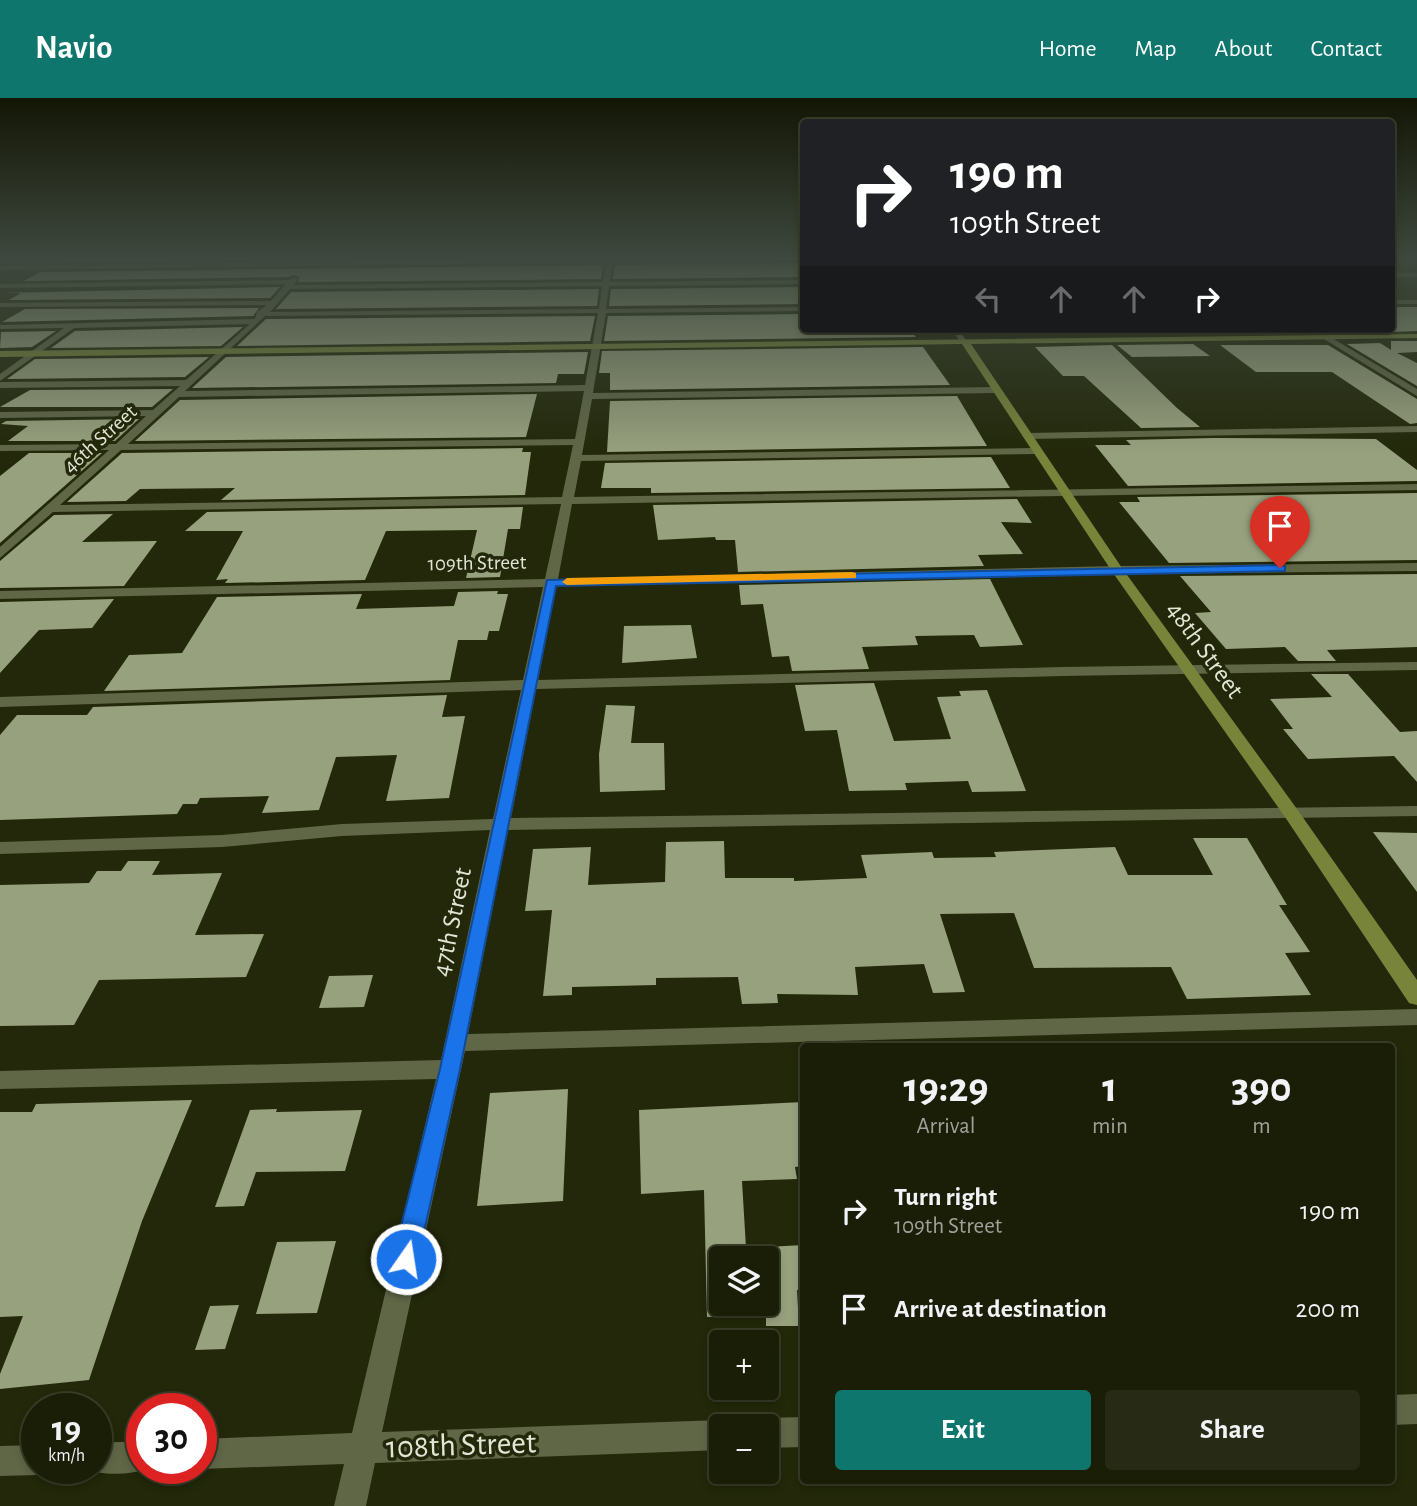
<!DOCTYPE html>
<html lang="en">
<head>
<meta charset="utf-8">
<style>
	body { margin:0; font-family:"Alegreya Sans",sans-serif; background:#272b15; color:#f1f3f6; height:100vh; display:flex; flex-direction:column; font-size:26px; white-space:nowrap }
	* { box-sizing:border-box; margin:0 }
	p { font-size:23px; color:#9fa29b }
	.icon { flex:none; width:38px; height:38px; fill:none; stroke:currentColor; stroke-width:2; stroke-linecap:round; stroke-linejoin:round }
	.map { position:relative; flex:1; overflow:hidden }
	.panel { position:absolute; left:800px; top:945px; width:595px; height:441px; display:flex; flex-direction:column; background:#1a1e07; border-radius:7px; box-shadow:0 4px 10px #0003,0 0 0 2px #383c28 }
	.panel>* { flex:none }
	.top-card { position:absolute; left:800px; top:21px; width:595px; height:214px; border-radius:7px; box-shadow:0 4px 10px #0003,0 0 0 2px #383c28; background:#202124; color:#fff; overflow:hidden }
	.fabs { position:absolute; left:709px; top:1148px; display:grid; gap:14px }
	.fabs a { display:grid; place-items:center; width:70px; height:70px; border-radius:7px; background:#1a1e07; box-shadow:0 4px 10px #0003,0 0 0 2px #383c28; font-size:35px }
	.speed { position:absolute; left:21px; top:1295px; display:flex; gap:14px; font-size:35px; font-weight:700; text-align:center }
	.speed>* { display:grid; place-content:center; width:91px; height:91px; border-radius:50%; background:#1a1e07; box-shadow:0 4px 10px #0003,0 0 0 2px #383c28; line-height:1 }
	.speed small { font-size:18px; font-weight:400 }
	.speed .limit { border:10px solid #d22; background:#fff; color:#111 }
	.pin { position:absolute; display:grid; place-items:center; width:60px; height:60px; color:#fff; margin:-72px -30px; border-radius:50% 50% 50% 0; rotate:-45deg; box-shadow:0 0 7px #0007 }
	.pin .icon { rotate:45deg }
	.me { position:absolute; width:77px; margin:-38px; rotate:13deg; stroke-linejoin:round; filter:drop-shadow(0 0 5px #0008) }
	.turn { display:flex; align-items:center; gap:24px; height:147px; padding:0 35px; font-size:32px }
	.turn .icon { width:91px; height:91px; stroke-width:2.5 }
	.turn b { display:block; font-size:49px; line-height:60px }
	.lanes { display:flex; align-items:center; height:66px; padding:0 35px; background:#0003; justify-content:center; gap:35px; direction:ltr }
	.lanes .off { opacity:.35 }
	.eta { display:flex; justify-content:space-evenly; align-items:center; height:119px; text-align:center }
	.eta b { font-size:42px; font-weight:700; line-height:49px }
	.action { display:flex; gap:14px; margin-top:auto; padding:14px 35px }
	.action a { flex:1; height:80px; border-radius:7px; background:#0f766e; color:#fff; font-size:28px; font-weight:700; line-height:80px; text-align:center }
	.action a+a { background:#272b15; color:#f1f3f6 }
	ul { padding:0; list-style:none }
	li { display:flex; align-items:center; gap:21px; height:98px; padding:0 35px }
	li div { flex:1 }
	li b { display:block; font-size:26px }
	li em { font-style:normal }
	header { display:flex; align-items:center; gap:42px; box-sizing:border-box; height:98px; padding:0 35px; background:#0f766e; color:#fff }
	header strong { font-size:33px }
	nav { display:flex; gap:38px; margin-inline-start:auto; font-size:24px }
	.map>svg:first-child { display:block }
	.building { fill:#98a17e; fill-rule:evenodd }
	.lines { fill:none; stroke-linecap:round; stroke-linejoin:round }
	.street { fill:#606747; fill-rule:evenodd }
	.secondary { fill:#77843a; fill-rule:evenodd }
	.route { fill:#1a73e8; stroke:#114b97; stroke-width:2 }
	.slow { fill:#f59e0b }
	.labels { text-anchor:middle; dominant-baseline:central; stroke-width:7; stroke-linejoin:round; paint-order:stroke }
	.far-street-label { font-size:21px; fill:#e2e7d5; stroke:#222809 }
	.street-label { font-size:26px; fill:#e2e7d5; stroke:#222809 }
	.near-street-label { font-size:32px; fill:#e2e7d5; stroke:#222809 }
</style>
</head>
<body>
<header>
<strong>Navio</strong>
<nav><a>Home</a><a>Map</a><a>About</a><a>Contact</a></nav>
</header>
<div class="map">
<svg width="1417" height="1408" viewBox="0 0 1417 1408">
	<rect width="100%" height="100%" fill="#222809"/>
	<g class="building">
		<path d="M67,159H423L57,165Z"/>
		<path d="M803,165V179L613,181L615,167Z"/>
		<path d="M603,167L601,181L299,184V179L294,177L289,179L24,183L40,174Z"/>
		<path d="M280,189L270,200L9,202L23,194L2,195Z"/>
		<path d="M803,189V206L609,208L611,191Z"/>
		<path d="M599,191L597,208L276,211L291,194Z"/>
		<path d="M1391,209H1417V233L1391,234Z"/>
		<path d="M259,210L253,218L2,224L25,211Z"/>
		<path d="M803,216V231H909L916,239L604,243L608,218Z"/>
		<path d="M595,218L590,243L237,248L266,221Z"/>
		<path d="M243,229L221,248L51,250L75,233Z"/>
		<path d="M1097,231H1172L1180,236L1105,237Z"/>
		<path d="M56,233L32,249L0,250L1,234Z"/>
		<path d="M1391,243H1417V254L1397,255L1417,265V288L1347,246L1380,245L1391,252Z"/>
		<path d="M1193,246L1210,258L1132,259L1117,247Z"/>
		<path d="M1112,247L1177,310L1200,329L1141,330L1084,278H1063L1035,249Z"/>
		<path d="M1220,247H1328L1417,301V325L1410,326L1332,274H1256Z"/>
		<path d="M923,249L950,287L610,292V275H599L602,253Z"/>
		<path d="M588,254L584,276H558L556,285L192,290L226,259Z"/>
		<path d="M209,259L185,279L7,281L35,261Z"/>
		<path d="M173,291L152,309H0L30,292Z"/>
		<path d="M537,296L526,339L135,343L180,302Z"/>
		<path d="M957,298L987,348L607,354L610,303Z"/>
		<path d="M139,321L115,343H8L28,328L1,326L6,323Z"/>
		<path d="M1213,340L1376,341L1417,372V383L1128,388L1095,347H1131L1126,342Z"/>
		<path d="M523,350L522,354H531L525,397L221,402L235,390L140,391L126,403L67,404L122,355Z"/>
		<path d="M29,355H102L0,445V378Z"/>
		<path d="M991,359L1010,390L651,395V390H601L605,365Z"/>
		<path d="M1417,395V462L1169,465L1119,404H1140L1137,399Z"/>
		<path d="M1017,401L1032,425L1001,424L1023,456L978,457L984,468L738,474L735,442H716L715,439L658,442L653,407Z"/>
		<path d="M523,409L520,431H508L500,479L466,480L477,432L386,433L365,482L225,485L228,481L216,482L243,433H185L207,414Z"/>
		<path d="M113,416L82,444L157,443L124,488L0,490V463L54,417Z"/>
		<path d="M1417,476V549L1327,552L1336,563H1298L1285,549L1226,551L1195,515L1211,514L1180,478Z"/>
		<path d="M990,481L1023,547L980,549L974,537L915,538L918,547L862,549L869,571L792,573L789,558L772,559L763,506L741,507L739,487Z"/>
		<path d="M498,493L497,496H508L499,533H489L487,542H458L450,582L104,593L129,557L182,555L217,499L362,496L356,511L454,508L458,494Z"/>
		<path d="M114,501L92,530L39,532L0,575V504Z"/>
		<path d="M691,527L697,560L622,565L624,528Z"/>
		<path d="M1311,576H1348L1400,634L1417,633V684L1394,658L1308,661L1283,631H1293L1270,601L1332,599Z"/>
		<path d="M874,585L894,643L951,641L937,599L961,598L959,593L987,592L1026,693L972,694L968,683L905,685L907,692L849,693L837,632L805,633L795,587Z"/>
		<path d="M447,597L442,619L465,618L449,700L386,703L397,657L336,659L319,712L262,715L269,698L200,700L197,706H183L177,716L0,722V637L17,617H87L93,609Z"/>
		<path d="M606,607L635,608L631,645H664L665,692L600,694L599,656Z"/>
		<path d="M1373,734L1417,735V794Z"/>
		<path d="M1193,740H1247L1287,807H1279L1310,854L1285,855L1311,897L1187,901L1171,869L1034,870L1014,815L940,816L965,894L933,895L924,866L855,869L858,897L777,896L778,905L742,906L738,879L656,880V887L572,889V897L543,898L552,812L525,813L533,751L591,749L588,787L665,784L666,744L724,743L725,780H794V783L867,780L861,757L932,754L934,760L996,759L994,754L1115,749L1128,777H1213Z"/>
		<path d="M128,763H160L152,777L222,775L195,837L264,836L246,879L99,882L74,927L0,928V787L89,785L97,773H121Z"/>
		<path d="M373,877L364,909L319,910L329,878Z"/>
		<path d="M568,991L563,1103L477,1108L490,995Z"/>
		<path d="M192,1002L142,1123L89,1282L0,1291V1276L23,1218L0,1219V1014H32L36,1006Z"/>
		<path d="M803,1004V1068L795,1069L797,1081L742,1083L746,1150L803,1147V1192H797L799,1228H766V1217L707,1219L704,1092L641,1096L639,1012ZM721,1160H766V1206H721Z"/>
		<path d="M277,1011L276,1014L362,1012L345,1073L256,1074L244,1108L215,1109L250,1012Z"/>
		<path d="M336,1143L317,1215L256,1216L277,1144Z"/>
		<path d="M239,1207L225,1251L195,1252L210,1208Z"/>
	</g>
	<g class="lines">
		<g class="street">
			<path d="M607,159H803V162L613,164L610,184L803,182V186L609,188L606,211L803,209V213L606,215L593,295L994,289L999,292L994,295L592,301L582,357L1037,350L1042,353L1037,356L581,363L574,399L1417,386V392L572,406L558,481L1117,468L1417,465V473L1117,476L556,488L538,582L1062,569L1417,564V572L1062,578L536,591L511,720L1417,708V718L508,732L468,936L1417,911V927L465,953L382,1334L721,1322L733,1328H721V1352L375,1365L366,1408H334L344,1366L201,1371L198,1370H201V1341L352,1335L436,981L0,991V973L441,962L490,732L342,738L222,749L0,756V744L222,737L342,726L493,721L521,592L0,609V599L523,582L543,489L0,501V493L545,481L561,406L53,414L0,460V449L109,352L0,353V347L116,346L146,318L0,320V314L153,312L180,288L0,290V284L186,282L250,226L74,230L0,283V276L64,230L0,231V227L255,221L257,214L267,207L0,209V205L271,203L286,186L0,190V186L290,182L295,179L298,181L294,187L603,184L606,164L0,172V168ZM602,188L599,211L270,214L290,191ZM598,215L585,287L185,293L265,218ZM584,293L575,341L128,346L179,299ZM573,347L562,399L60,407L121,352Z"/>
			<rect x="1391" y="175" width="26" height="4"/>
			<rect x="1391" y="202" width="26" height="4"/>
			<path d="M951,231H959L968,246H962Z"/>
			<path d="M1327,237L1417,291V298L1324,241Z"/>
			<path d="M1417,328V334L1027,341L1022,338L1027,335Z"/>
			<path d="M1417,1296V1326L1391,1327V1297Z"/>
			<path d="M803,1319V1349L766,1350V1328H754L755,1324L766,1320Z"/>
			<path d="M142,1343V1370H149C132,1377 102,1378 85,1371L96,1370V1345Z"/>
			<path d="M37,1347V1370H49L48,1373L37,1377L0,1378V1348Z"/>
		</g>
		<path class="secondary" d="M1417,236V240L971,246L1122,470L1297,711L1417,882V907L1409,905L1285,719L1111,472L962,246L0,259V253Z"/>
	</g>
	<linearGradient id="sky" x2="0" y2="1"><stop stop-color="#131605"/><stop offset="0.45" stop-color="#3e483e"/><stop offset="1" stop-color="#3e483e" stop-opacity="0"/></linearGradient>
	<rect width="1417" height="356" fill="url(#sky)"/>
	<path class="route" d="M1280,467L1285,468V473L556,488L460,971L418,1161L414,1169L406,1172L397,1169L393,1161L440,971L547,482Z"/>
	<path class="slow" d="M852,474L856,475V480L567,487L562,484L567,480Z"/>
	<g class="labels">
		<g class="far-street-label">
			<text transform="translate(100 341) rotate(-42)">46th Street</text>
			<text transform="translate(477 465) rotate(-1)">109th Street</text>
		</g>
		<g class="street-label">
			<text transform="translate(1205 552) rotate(54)">48th Street</text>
			<text transform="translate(452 824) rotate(-78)">47th Street</text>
		</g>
		<g class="near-street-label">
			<text transform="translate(461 1347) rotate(-2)">108th Street</text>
		</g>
	</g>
</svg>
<div class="fabs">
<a><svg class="icon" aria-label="layers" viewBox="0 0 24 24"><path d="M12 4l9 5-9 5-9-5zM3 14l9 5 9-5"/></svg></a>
<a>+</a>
<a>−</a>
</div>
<div class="speed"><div>19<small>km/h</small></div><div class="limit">30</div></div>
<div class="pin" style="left:1280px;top:470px;background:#d93025"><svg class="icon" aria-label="arrive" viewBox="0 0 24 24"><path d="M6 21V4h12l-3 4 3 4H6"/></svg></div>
<svg class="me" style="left:406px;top:1161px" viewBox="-20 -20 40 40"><circle r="17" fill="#1a73e8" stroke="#fff" stroke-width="3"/><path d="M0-11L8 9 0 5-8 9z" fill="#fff"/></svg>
<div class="top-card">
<div class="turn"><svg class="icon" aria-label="right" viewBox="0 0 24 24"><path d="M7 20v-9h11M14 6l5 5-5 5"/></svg><div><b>190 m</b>109th Street</div></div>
<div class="lanes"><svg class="icon off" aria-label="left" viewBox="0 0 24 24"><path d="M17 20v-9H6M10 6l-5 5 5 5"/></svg><svg class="icon off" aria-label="ahead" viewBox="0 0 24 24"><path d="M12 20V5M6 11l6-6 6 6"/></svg><svg class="icon off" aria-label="ahead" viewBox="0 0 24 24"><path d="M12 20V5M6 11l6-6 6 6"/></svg><svg class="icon" aria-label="right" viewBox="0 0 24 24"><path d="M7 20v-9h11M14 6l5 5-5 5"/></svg></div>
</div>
<section class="panel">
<div class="eta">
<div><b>19:29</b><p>Arrival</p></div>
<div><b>1</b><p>min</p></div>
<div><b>390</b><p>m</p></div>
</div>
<ul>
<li><svg class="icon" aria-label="right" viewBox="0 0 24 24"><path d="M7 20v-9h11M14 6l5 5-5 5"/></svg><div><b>Turn right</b><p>109th Street</p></div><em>190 m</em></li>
<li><svg class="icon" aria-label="arrive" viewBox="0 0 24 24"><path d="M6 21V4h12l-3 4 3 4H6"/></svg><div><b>Arrive at destination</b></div><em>200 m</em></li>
</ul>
<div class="action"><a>Exit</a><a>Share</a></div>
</section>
</div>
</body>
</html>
